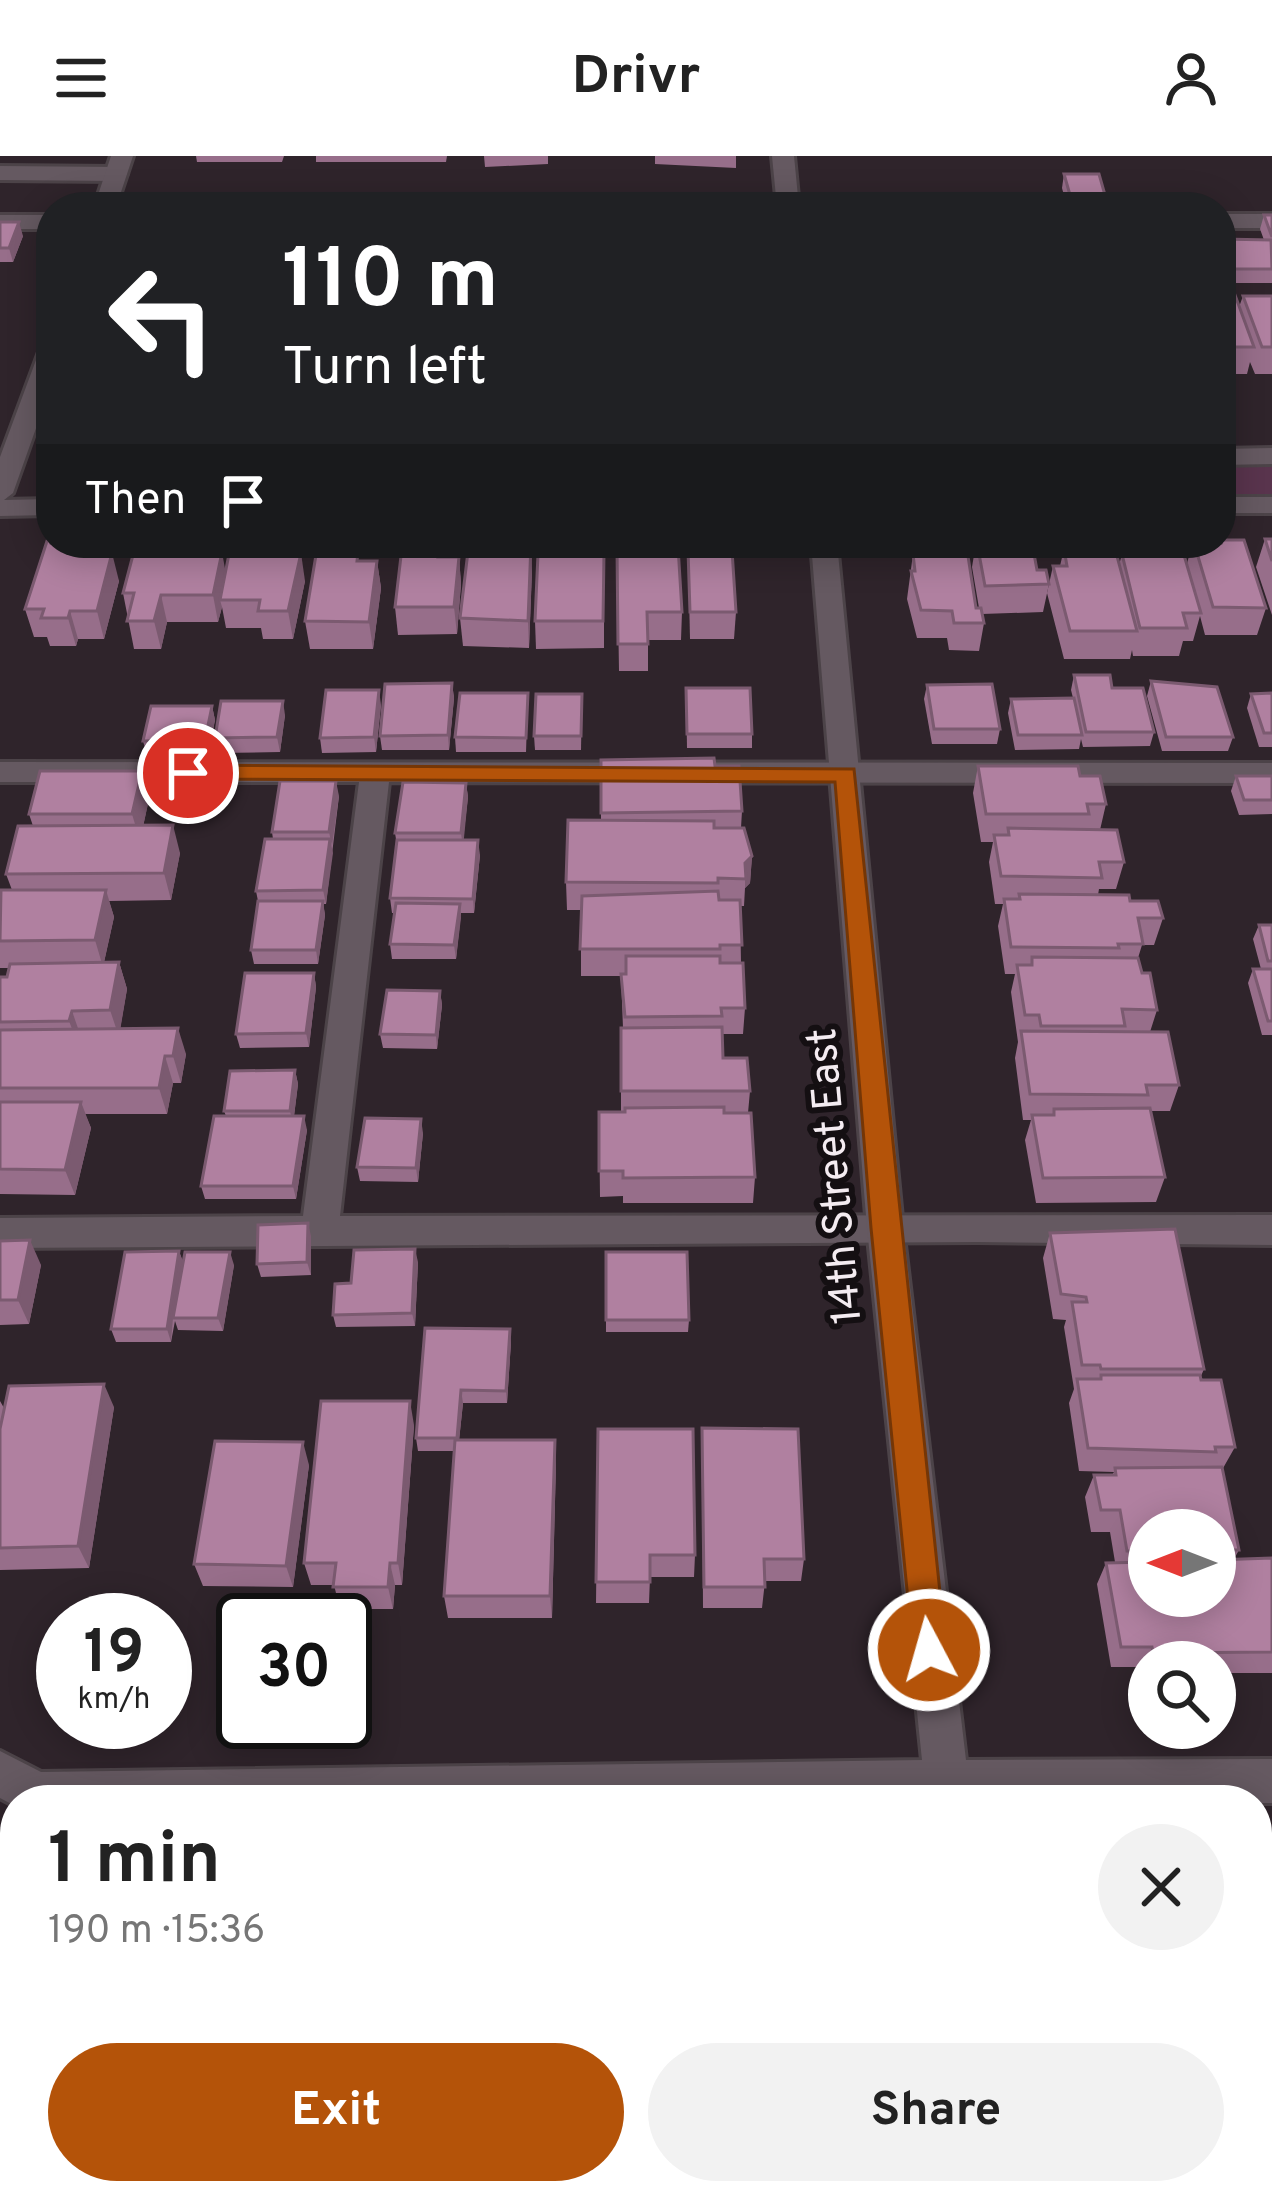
<!DOCTYPE html>
<html lang="en">
<head>
<meta charset="utf-8">
<style>
	body { margin:0; font-family:Overpass,sans-serif; background:#f2f2f2; color:#222; height:100vh; display:flex; flex-direction:column; font-size:45px; white-space:nowrap }
	* { box-sizing:border-box; margin:0 }
	p { font-size:39px; color:#767676 }
	.icon { flex:none; width:66px; height:66px; fill:none; stroke:currentColor; stroke-width:2; stroke-linecap:round; stroke-linejoin:round }
	.map { position:relative; flex:1; overflow:hidden }
	.side { position:absolute; left:0px; top:1629px; width:1272px; height:420px; display:flex; flex-direction:column; background:#fff; border-radius:48px 48px 0 0; box-shadow:0 6px 30px #0003 }
	.side>* { flex:none }
	.top-card { position:absolute; left:36px; top:36px; width:1200px; height:366px; border-radius:48px; box-shadow:0 6px 30px #0003; background:#202124; color:#fff; overflow:hidden }
	.needle { width:78px; rotate:270deg }
	.tools { position:absolute; left:1128px; top:1353px; display:grid; gap:24px }
	.tools a { display:grid; place-items:center; width:108px; height:108px; border-radius:50%; background:#fff; box-shadow:0 6px 30px #0003; font-size:60px }
	.speed { position:absolute; left:36px; top:1437px; display:flex; gap:24px; font-size:60px; font-weight:700; text-align:center }
	.speed>* { display:grid; place-content:center; width:156px; height:156px; border-radius:50%; background:#fff; box-shadow:0 6px 30px #0003; line-height:1 }
	.speed small { font-size:30px; font-weight:400 }
	.speed .limit { border:6px solid #111; border-radius:18px; background:#fff; color:#111 }
	.pin { position:absolute; display:grid; place-items:center; width:102px; height:102px; color:#fff; margin:-51px; border:6px solid #fff; border-radius:50%; box-shadow:0 3px 12px #0007 }
	.me { position:absolute; width:132px; margin:-66px; rotate:354deg; stroke-linejoin:round; filter:drop-shadow(0 0 9px #0008) }
	.turn { display:flex; align-items:center; gap:42px; height:252px; padding:0 48px; font-size:54px }
	.turn .icon { width:156px; height:156px; stroke-width:2.5 }
	.turn b { display:block; font-size:84px; line-height:102px }
	.then { display:flex; align-items:center; height:114px; padding:0 48px; background:#0003; gap:24px; font-size:45px }
	.round { display:grid; place-items:center; flex:none; width:126px; height:126px; border-radius:63px; background:#f2f2f2 }
	.head { display:flex; align-items:center; justify-content:space-between; height:204px; padding:0 48px }
	h1 { font-size:72px; font-weight:700; line-height:90px }
	.cta { display:flex; gap:24px; margin-top:auto; padding:24px 48px }
	.cta a { flex:1; height:138px; border-radius:72px; background:#b45309; color:#fff; font-size:48px; font-weight:700; line-height:138px; text-align:center }
	.cta a+a { background:#f2f2f2; color:#222 }
	header { display:flex; justify-content:space-between; align-items:center; height:156px; padding:0 48px; background:#fff; font-size:54px; font-weight:700 }
	.map>svg:first-child { display:block }
	.green { fill:#59344d }
	.lines { fill:none; stroke-linecap:round; stroke-linejoin:round }
	.lane-casing { stroke:#4c4348; stroke-width:6 }
	.street-casing { stroke:#4c4348; stroke-width:6 }
	.lane { fill:#655961; fill-rule:evenodd }
	.street { fill:#655961; fill-rule:evenodd }
	.wall { fill:#976e8a; fill-rule:evenodd }
	.shaded-wall { fill:#7b5a70 }
	.building { fill:#b080a0; stroke:#7b5a70; stroke-width:3 }
	.route { fill:#b45309; stroke:#753606; stroke-width:3 }
	.labels { text-anchor:middle; dominant-baseline:central; stroke-width:12; stroke-linejoin:round; paint-order:stroke }
	.street-label { font-size:42px; fill:#f4ecf1; stroke:#140f12 }
</style>
</head>
<body>
<header><svg class="icon" aria-label="menu" viewBox="0 0 24 24"><path d="M4 6h16M4 12h16M4 18h16"/></svg>Drivr<svg class="icon" aria-label="person" viewBox="0 0 24 24"><circle cx="12" cy="8" r="4"/><path d="M4 21q1-7 8-7t8 7"/></svg></header>
<div class="map">
<svg width="1272" height="2049" viewBox="0 0 1272 2049">
	<rect width="100%" height="100%" fill="#2f242b"/>
	<path class="green" d="M1221,310H1272V339L1221,340Z"/>
	<g class="lines">
		<g class="lane-casing">
			<g id="lane">
				<path d="M0,10L116,11L127,18L116,25L0,24Z"/>
				<rect x="1221" y="58" width="51" height="14"/>
				<rect x="0" y="59" width="51" height="14"/>
				<path d="M0,606L1272,607V627L389,626L340,1060L1272,1059V1089L977,1086L0,1092V1062L303,1060L359,626H0Z"/>
			</g>
		</g>
		<g class="street-casing">
			<g id="street">
				<path d="M111,0H133L116,51H94Z"/>
				<path d="M772,0H794L799,51H777Z"/>
				<path d="M51,189V230L13,337L4,344L51,343V359L0,360V301L39,196Z"/>
				<path d="M1272,292V308L1221,309V293Z"/>
				<rect x="1221" y="341" width="51" height="16"/>
				<path d="M811,387H837L903,1072L966,1604L1272,1603V1647L15,1644V1650L0,1642V1595L41,1616L922,1604L867,1072Z"/>
				<rect x="1257" y="1759" width="15" height="46"/>
				<path d="M709,2034H780L786,2049H715Z"/>
			</g>
		</g>
		<use href="#lane" class="lane"/>
		<use href="#street" class="street"/>
	</g>
	<g class="wall">
		<path d="M196,0H284L282,6H197Z"/>
		<path d="M316,0H447L446,6H316Z"/>
		<path d="M484,0H548V8L485,11Z"/>
		<path d="M655,0H736V12L655,8Z"/>
		<path d="M1064,18L1105,39L1103,51H1067L1062,32Z"/>
		<path d="M1264,59H1272V127H1221V83L1264,84L1260,73Z"/>
		<path d="M0,66L23,80L13,106H0Z"/>
		<path d="M1221,139L1239,151L1243,140H1272V218H1255L1250,206L1247,218H1221Z"/>
		<path d="M1265,383H1272V459L1256,411Z"/>
		<path d="M85,387L86,390H100L102,397L119,425L104,483H78L76,490H50L47,481H34L25,453Z"/>
		<path d="M924,387L976,452H979L972,411L976,387H1032L1037,414L1049,428L1043,456L982,458L984,467L979,495L949,494L947,482H917L907,443L913,398H923Z"/>
		<path d="M1192,387L1266,452L1257,479H1205L1200,460L1193,485H1183L1179,500H1133L1132,494L1130,503H1064L1047,437L1053,410H1060L1064,393L1096,400L1119,409L1122,398H1141L1143,390L1187,408Z"/>
		<path d="M617,391L682,456L681,484H648V515H619Z"/>
		<path d="M688,394L736,456L734,483H690Z"/>
		<path d="M182,396L226,416L305,425L293,483H263L261,472H226L222,451L218,466H167L161,493H134L123,437Z"/>
		<path d="M604,397V492L536,493L535,465Z"/>
		<path d="M439,401H459L461,428L457,478L398,479L395,451Z"/>
		<path d="M377,405L381,432L373,493H310L305,465Z"/>
		<path d="M532,414L529,492L463,490L460,462Z"/>
		<path d="M1074,519L1112,532L1154,576L1150,590L1083,591L1081,583L1079,593L1015,594L1008,557L1011,543L1073,542L1071,534Z"/>
		<path d="M1151,525L1233,581L1228,595H1162L1147,540Z"/>
		<path d="M452,527L454,542L449,594H382L380,580Z"/>
		<path d="M927,529L1000,573L997,588H932L924,543Z"/>
		<path d="M686,532L752,578V592H687Z"/>
		<path d="M528,537L526,596H456L455,581Z"/>
		<path d="M1272,537V591H1259L1247,552L1251,538Z"/>
		<path d="M582,538L581,594H535L534,580Z"/>
		<path d="M381,549L376,596L322,597L320,582Z"/>
		<path d="M212,550L215,564L208,599H147L143,585Z"/>
		<path d="M285,559L280,596L218,597L215,582Z"/>
		<path d="M601,604L715,610L742,655L741,672L752,700L750,727L745,732L744,750H740L741,807L745,852L743,878H722L723,902L750,935L748,957L755,1021L753,1047H623V1040L600,1041L599,956H621V872H623L621,820H581V754H567L566,726L601,664Z"/>
		<path d="M978,610L1080,620L1106,648L1100,674L1124,706L1116,733H1099L1098,739L1130,745L1163,762L1154,789H1142L1138,802L1142,817L1157,854L1150,876L1179,929L1170,955H1150L1165,1021L1156,1046L1036,1047L1025,984L1031,964H1023L1015,902L1018,886L1011,836L1015,818H1005L998,770L1003,748H995L989,706L993,686H981L973,637Z"/>
		<path d="M142,615L149,643L143,670L180,697L171,744L109,745L114,761L104,806H119L127,833L120,873L186,898L181,927H173L167,958H85L91,972L75,1039L0,1038V821H7L9,812H0V785L12,734L6,718L33,670L29,658Z"/>
		<path d="M1236,620H1272V658L1239,659L1231,635Z"/>
		<path d="M466,627L468,641L463,684L480,699L474,757H461L456,803H392L390,788L394,757H392L390,742L397,689L395,677Z"/>
		<path d="M339,640L326,748H323L325,759L318,808H254L251,794L258,745L256,735L273,683L272,676Z"/>
		<path d="M1259,769H1272V879H1262L1248,827L1253,813H1261L1253,783Z"/>
		<path d="M314,817L316,831L309,891L240,892L236,878Z"/>
		<path d="M440,835L442,849L437,893L383,892L380,878Z"/>
		<path d="M295,914L298,928L294,960L307,974L296,1043H205L201,1030L226,960L224,955Z"/>
		<path d="M423,977L418,1026L360,1025L357,1011Z"/>
		<path d="M1050,1077L1204,1213L1201,1220L1235,1291L1222,1314L1239,1394L1234,1403L1272,1402V1517H1215V1506H1149V1517H1143L1142,1511H1111L1097,1428L1106,1407L1115,1406L1110,1376H1091L1085,1341L1094,1319H1112L1114,1316L1079,1315L1069,1247L1074,1233L1064,1171L1066,1164L1053,1163L1043,1102ZM1149,1374H1215V1440H1149Z"/>
		<path d="M311,1080V1119L261,1121L257,1108Z"/>
		<path d="M0,1085L41,1109L29,1168L0,1169Z"/>
		<path d="M179,1095L183,1107L234,1109L223,1175L178,1174L175,1165L171,1186H116L111,1173Z"/>
		<path d="M606,1096L689,1164L688,1176H606Z"/>
		<path d="M418,1106L415,1170L336,1171L333,1159L351,1127Z"/>
		<path d="M425,1172L511,1186L507,1247H463L459,1284L556,1307L552,1462H448L444,1440L455,1295H418L416,1282Z"/>
		<path d="M0,1245L4,1252L114,1251L89,1412L0,1414Z"/>
		<path d="M414,1269L402,1429H395L393,1453H340L334,1429H311L304,1407Z"/>
		<path d="M702,1272L804,1403L801,1425H765L762,1452H703Z"/>
		<path d="M598,1273L695,1399L694,1421H650L649,1447H596Z"/>
		<path d="M309,1309L293,1431L203,1430L194,1408Z"/>
		<path d="M1122,2034H1257L1272,2049H1124Z"/>
	</g>
	<g class="shaded-wall">
		<path d="M19,66L23,80L13,106L9,92Z"/>
		<path d="M531,387L532,414L529,492L528,465Z"/>
		<path d="M100,390L107,417L112,397L119,425L104,483L97,455L98,397Z"/>
		<path d="M222,396L227,424L220,444L222,451L218,466L213,439Z"/>
		<path d="M301,397L305,425L293,483L288,455Z"/>
		<path d="M459,401L461,428L457,478L454,451Z"/>
		<path d="M377,405L381,432L373,493L369,466Z"/>
		<path d="M161,439L167,466L161,493L154,465Z"/>
		<path d="M70,455L78,483L76,490L68,462Z"/>
		<path d="M452,527L454,542L449,594L448,579Z"/>
		<path d="M379,534L381,549L376,596L374,581Z"/>
		<path d="M283,545L285,559L280,596L277,581Z"/>
		<path d="M212,550L215,564L208,599L205,584Z"/>
		<path d="M142,615L149,643L140,685L132,658Z"/>
		<path d="M336,625L339,640L332,690L329,676Z"/>
		<path d="M466,627L468,641L463,692L461,677Z"/>
		<path d="M173,669L180,697L171,744L164,717Z"/>
		<path d="M330,683L333,697L326,748L323,734Z"/>
		<path d="M478,684L480,699L474,757L473,743Z"/>
		<path d="M752,700L750,727L745,732V707Z"/>
		<path d="M106,734L114,761L103,811L95,784Z"/>
		<path d="M323,745L325,759L318,808L316,794Z"/>
		<path d="M460,748L461,762L456,803L454,789Z"/>
		<path d="M119,806L127,833L119,881L110,854Z"/>
		<path d="M314,817L316,831L309,891L306,877Z"/>
		<path d="M440,835L442,849L437,893L436,879Z"/>
		<path d="M72,855L81,881L79,891L69,865Z"/>
		<path d="M178,872L186,898L181,927L173,900Z"/>
		<path d="M165,900L173,927L167,958L159,932Z"/>
		<path d="M295,914L298,928L293,968L290,955Z"/>
		<path d="M81,946L91,972L75,1039L65,1014Z"/>
		<path d="M304,960L307,974L296,1043L293,1030Z"/>
		<path d="M421,963L423,977L418,1026L416,1012Z"/>
		<path d="M308,1067L311,1080V1119L307,1106Z"/>
		<path d="M30,1084L41,1109L29,1168L18,1144Z"/>
		<path d="M415,1093L418,1106L415,1170L412,1157Z"/>
		<path d="M179,1095L184,1108L173,1162L171,1186L167,1173Z"/>
		<path d="M230,1096L234,1109L223,1175L218,1162Z"/>
		<path d="M510,1173L511,1186L507,1247L506,1235Z"/>
		<path d="M104,1228L114,1251L89,1412L78,1390Z"/>
		<path d="M461,1234L463,1247L458,1295L457,1282Z"/>
		<path d="M410,1245L414,1269L402,1429L398,1407Z"/>
		<path d="M555,1284L556,1307L552,1462L550,1440Z"/>
		<path d="M303,1286L309,1309L293,1431L286,1410Z"/>
		<path d="M390,1407L395,1429L393,1453L388,1431Z"/>
		<path d="M15,1917V1954L0,1977V1941Z"/>
		<path d="M86,2034H106L97,2049H77Z"/>
		<path d="M255,2040L263,2049H250Z"/>
	</g>
	<g class="building">
		<path d="M1064,18H1099L1105,39H1070Z"/>
		<path d="M1264,59H1272V81Z"/>
		<path d="M0,66H19L9,92H0Z"/>
		<path d="M1221,83L1271,84L1272,113H1225L1221,100Z"/>
		<path d="M1221,139H1235L1254,191H1221Z"/>
		<path d="M1243,140H1272V191H1262Z"/>
		<path d="M1265,383H1272V405Z"/>
		<path d="M1221,384H1244L1266,452L1213,451L1194,387H1221Z"/>
		<path d="M47,385H51V387H84V390H100L98,397H112L97,455H70L68,462H41L44,453H25Z"/>
		<path d="M143,387H180L178,396H222L213,439H161L154,465H127L134,437H123L134,395H141Z"/>
		<path d="M469,387H531L528,465L460,462Z"/>
		<path d="M925,387H966L976,452H981L984,467H954L952,455L921,454L911,415H915L913,398H926Z"/>
		<path d="M977,387H1032L1037,414H1046L1049,428L985,430Z"/>
		<path d="M678,390L682,456H647L648,488H618L617,391Z"/>
		<path d="M1143,390H1177L1184,399L1201,457H1183L1187,472H1140L1122,398H1145Z"/>
		<path d="M1064,393H1095L1096,400H1117L1137,475H1070L1053,410H1067Z"/>
		<path d="M439,394L438,401H459L454,451H395L401,400Z"/>
		<path d="M688,394H732L736,456H690Z"/>
		<path d="M358,396L357,405H377L369,466L305,465L316,399Z"/>
		<path d="M301,397L288,455H258L260,444H220L229,398Z"/>
		<path d="M604,397L603,465H535L538,398Z"/>
		<path d="M1074,519H1110L1112,532H1143L1154,576H1086Z"/>
		<path d="M1151,525L1217,531L1233,581H1166Z"/>
		<path d="M452,527L448,579L380,580L385,528Z"/>
		<path d="M992,528L1000,573H934L927,529Z"/>
		<path d="M686,532H750L752,578H687Z"/>
		<path d="M326,534H379L374,581L320,582Z"/>
		<path d="M460,537H528L526,582L455,581Z"/>
		<path d="M1272,537V577H1264L1251,538Z"/>
		<path d="M536,538H582L581,580H534Z"/>
		<path d="M1074,542L1082,579H1018L1011,543Z"/>
		<path d="M221,545H283L277,581L215,582Z"/>
		<path d="M151,550H212L205,584L143,585Z"/>
		<path d="M714,602L715,610H739L742,655L601,657V604Z"/>
		<path d="M978,610H1078L1080,620H1100L1106,648H1087L1089,658H986Z"/>
		<path d="M40,615H142L132,658H29Z"/>
		<path d="M1236,620H1272V644H1244Z"/>
		<path d="M280,625H336L329,676H272Z"/>
		<path d="M403,626L466,627L461,677H395Z"/>
		<path d="M568,664L714,665V672H744L752,700L745,707L746,723L718,722V727L566,726Z"/>
		<path d="M173,669L164,717L6,718L18,670Z"/>
		<path d="M1008,672L1117,674L1124,706H1099L1102,722L1001,720L994,679H1009Z"/>
		<path d="M265,683H330L323,734L256,735Z"/>
		<path d="M397,684H478L473,743L390,742Z"/>
		<path d="M1,734H106L95,784L0,785Z"/>
		<path d="M718,735L719,744H740L742,789H720V793H580L582,740Z"/>
		<path d="M1019,738L1129,739L1130,745H1158L1163,762H1138L1143,788H1118L1119,792L1011,791L1004,743H1020Z"/>
		<path d="M258,745H323L316,794H251Z"/>
		<path d="M396,747L460,748L454,789L390,788Z"/>
		<path d="M1259,769H1272V805H1268Z"/>
		<path d="M626,800H720V807H743L745,852H721L722,860L625,861L621,818H626Z"/>
		<path d="M1032,801L1138,802L1142,817H1150L1157,854L1122,853L1125,870H1041L1039,859H1025L1017,809H1032Z"/>
		<path d="M119,806L110,854L72,855L69,865L0,866V821H7L10,808Z"/>
		<path d="M1253,813H1272V865H1268Z"/>
		<path d="M245,817H314L306,877L236,878Z"/>
		<path d="M387,834L440,835L436,879L380,878Z"/>
		<path d="M722,871L723,902H747L750,935H621V872Z"/>
		<path d="M178,872L173,900H165L159,932H0V874Z"/>
		<path d="M1021,875L1168,876L1179,929H1146L1148,939L1030,938Z"/>
		<path d="M295,914L290,955H224L230,915Z"/>
		<path d="M0,946H81L65,1014L0,1013Z"/>
		<path d="M724,951V957H751L755,1021L623,1022V1015H599V956H625V952Z"/>
		<path d="M1150,952L1165,1021L1043,1022L1032,959H1054V953Z"/>
		<path d="M214,960H304L293,1030H201Z"/>
		<path d="M365,962L421,963L416,1012L357,1011Z"/>
		<path d="M308,1067L307,1106L257,1108L258,1069Z"/>
		<path d="M1175,1073L1204,1213H1101L1100,1209H1082L1072,1146H1087L1086,1141L1061,1138L1050,1077Z"/>
		<path d="M30,1084L18,1144H0V1085Z"/>
		<path d="M415,1093L412,1157L333,1159L335,1128L351,1127L354,1094Z"/>
		<path d="M179,1095L167,1173H111L125,1096Z"/>
		<path d="M185,1096H230L218,1162H173Z"/>
		<path d="M606,1096H687L689,1164H606Z"/>
		<path d="M425,1172L510,1173L506,1235L461,1234L457,1282H416Z"/>
		<path d="M1101,1219H1200L1201,1224H1221L1235,1291H1215L1216,1296L1088,1292L1077,1223H1101Z"/>
		<path d="M104,1228L78,1390L0,1392V1273L9,1230Z"/>
		<path d="M321,1245H410L398,1407H390L388,1431H333L336,1407H304Z"/>
		<path d="M702,1272L798,1273L804,1403H764L765,1431H704Z"/>
		<path d="M598,1273H693L695,1399H650V1426H596Z"/>
		<path d="M455,1284H555L550,1440H444Z"/>
		<path d="M215,1285L303,1286L286,1410L194,1408Z"/>
		<path d="M1222,1311L1239,1394H1215V1374H1149V1395H1127L1120,1354H1101L1094,1319H1116L1115,1312Z"/>
		<path d="M1272,1402V1496L1153,1497L1152,1491H1121L1106,1407L1149,1406V1440H1215V1404Z"/>
		<path d="M1,1853L15,1861V1917L0,1941Z"/>
		<path d="M1257,1890H1272V2049H1143L1141,2034H1257Z"/>
		<path d="M15,1943V2034H86L77,2049H0V1967Z"/>
		<path d="M137,2034H246L255,2040L250,2049H128Z"/>
		<path d="M273,2034H276L300,2049H264Z"/>
	</g>
	<path class="route" d="M188,609L854,613L946,1494L941,1505L929,1509L918,1505L913,1494L871,1072L835,626L179,623V612Z"/>
	<g class="labels">
		<g class="street-label">
			<text transform="translate(837 1020) rotate(-95)">14th Street East</text>
		</g>
	</g>
</svg>
<div class="tools">
<a><svg class="needle" viewBox="-14 -14 28 28"><path d="M0-13l5 13h-10z" fill="#e53935"/><path d="M0 13l5-13h-10z" fill="#767676"/></svg></a>
<a><svg class="icon" aria-label="search" viewBox="0 0 24 24"><circle cx="10" cy="10" r="6"/><path d="M15 15l6 6"/></svg></a>
</div>
<div class="speed"><div>19<small>km/h</small></div><div class="limit">30</div></div>
<div class="pin" style="left:188px;top:617px;background:#d93025"><svg class="icon" aria-label="arrive" viewBox="0 0 24 24"><path d="M6 21V4h12l-3 4 3 4H6"/></svg></div>
<svg class="me" style="left:929px;top:1494px" viewBox="-20 -20 40 40"><circle r="17" fill="#b45309" stroke="#fff" stroke-width="3"/><path d="M0-11L8 9 0 5-8 9z" fill="#fff"/></svg>
<div class="top-card">
<div class="turn"><svg class="icon" aria-label="left" viewBox="0 0 24 24"><path d="M17 20v-9H6M10 6l-5 5 5 5"/></svg><div><b>110 m</b>Turn left</div></div>
<div class="then">Then<svg class="icon" aria-label="arrive" viewBox="0 0 24 24"><path d="M6 21V4h12l-3 4 3 4H6"/></svg></div>
</div>
<section class="side">
<div class="head"><div><h1>1 min</h1><p>190 m · 15:36</p></div><a class="round"><svg class="icon" aria-label="close" viewBox="0 0 24 24"><path d="M6 6l12 12M18 6L6 18"/></svg></a></div>
<div class="cta"><a>Exit</a><a>Share</a></div>
</section>
</div>
</body>
</html>
